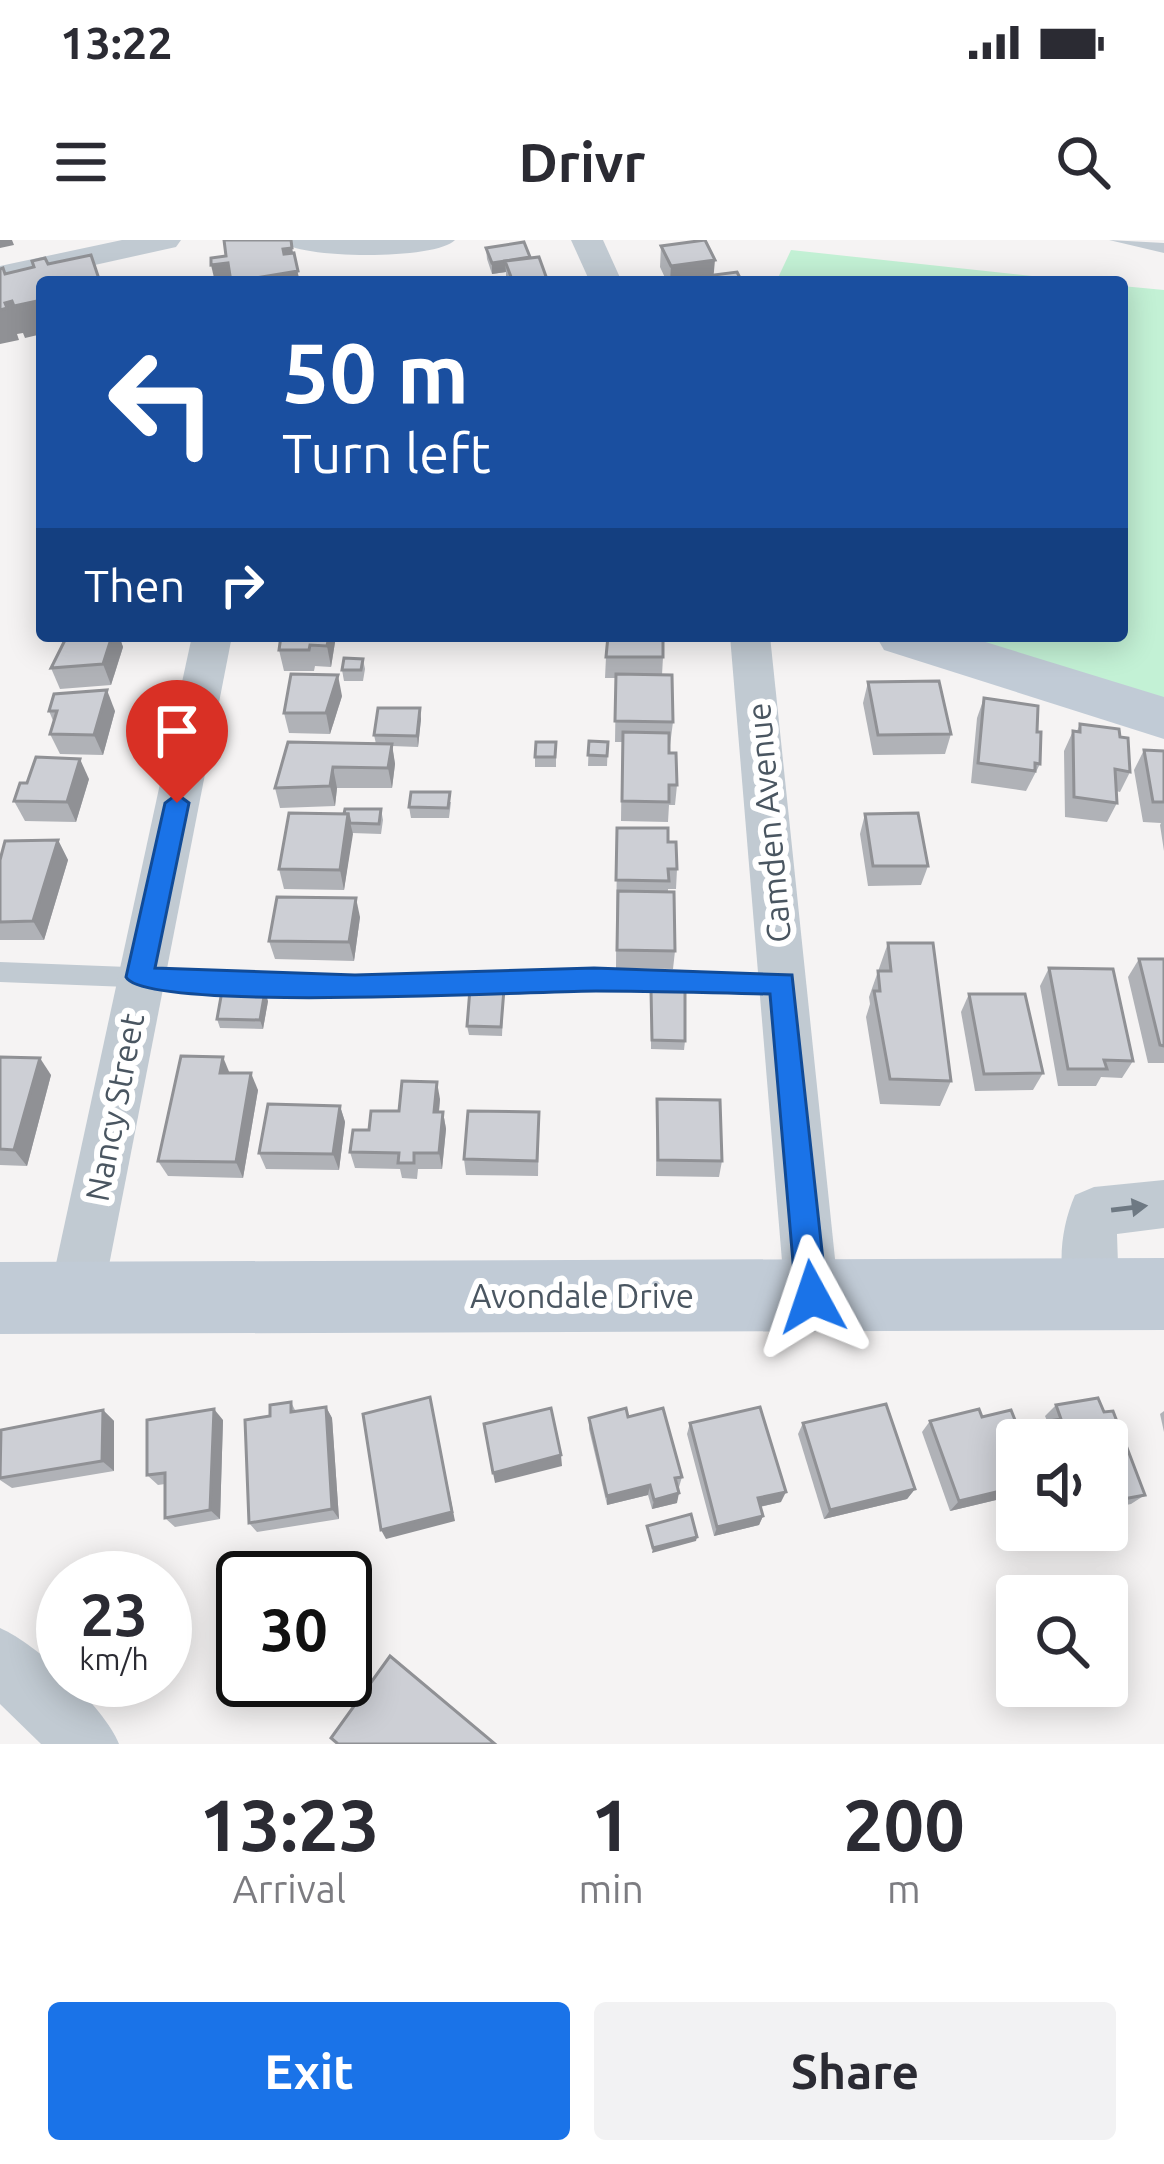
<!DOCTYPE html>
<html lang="en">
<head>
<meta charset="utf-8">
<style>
	body { margin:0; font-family:Ubuntu,sans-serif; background:#f2f2f3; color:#2b2b33; height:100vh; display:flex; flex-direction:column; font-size:45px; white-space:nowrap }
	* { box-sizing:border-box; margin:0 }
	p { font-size:39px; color:#7c7c81 }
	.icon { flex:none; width:66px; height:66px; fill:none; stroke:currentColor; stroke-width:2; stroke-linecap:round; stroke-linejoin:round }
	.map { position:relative; height:1504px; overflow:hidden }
	.panel { display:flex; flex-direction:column; background:#fff; flex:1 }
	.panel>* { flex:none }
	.hud { position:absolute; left:36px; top:36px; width:1092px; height:366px; border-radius:12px; box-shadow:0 6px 30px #0003; background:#1a4fa0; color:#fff; overflow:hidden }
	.fabs { position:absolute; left:996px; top:1179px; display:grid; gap:24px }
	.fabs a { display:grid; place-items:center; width:132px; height:132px; border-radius:12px; background:#fff; box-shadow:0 6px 30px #0003; font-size:60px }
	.speed { position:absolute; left:36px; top:1311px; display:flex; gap:24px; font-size:60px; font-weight:700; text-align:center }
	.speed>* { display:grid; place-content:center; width:156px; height:156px; border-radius:50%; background:#fff; box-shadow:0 6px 30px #0003; line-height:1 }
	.speed small { font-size:30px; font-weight:400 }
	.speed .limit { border:6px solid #111; border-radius:18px; background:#fff; color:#111 }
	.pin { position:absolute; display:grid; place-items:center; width:102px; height:102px; color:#fff; margin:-123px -51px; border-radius:50% 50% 50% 0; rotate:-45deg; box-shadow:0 0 12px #0007 }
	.pin .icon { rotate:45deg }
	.me { position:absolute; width:132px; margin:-66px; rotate:355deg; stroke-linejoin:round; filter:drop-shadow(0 0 9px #0008) }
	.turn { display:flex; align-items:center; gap:42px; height:252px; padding:0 48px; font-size:54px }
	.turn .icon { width:156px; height:156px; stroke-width:2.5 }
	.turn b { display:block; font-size:84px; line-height:102px }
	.then { display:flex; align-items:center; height:114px; padding:0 48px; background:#0003; gap:24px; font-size:45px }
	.eta { display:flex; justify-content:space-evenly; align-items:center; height:204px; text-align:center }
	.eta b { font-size:72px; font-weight:600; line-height:84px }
	.cta { display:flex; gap:24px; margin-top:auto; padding:24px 48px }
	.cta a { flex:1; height:138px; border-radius:12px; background:#1a73e8; color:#fff; font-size:48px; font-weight:600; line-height:138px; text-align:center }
	.cta a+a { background:#f2f2f3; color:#2b2b33 }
	.status { display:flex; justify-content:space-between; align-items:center; height:84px; padding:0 60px; background:#fff; direction:ltr }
	.status svg { height:33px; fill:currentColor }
	header { display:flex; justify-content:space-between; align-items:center; height:156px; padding:0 48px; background:#fff; font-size:54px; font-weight:600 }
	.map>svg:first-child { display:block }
	.green { fill:#c3f1d5 }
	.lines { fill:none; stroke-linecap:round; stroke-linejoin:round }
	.lane { fill:#c1cad2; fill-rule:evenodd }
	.street { fill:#c1cad2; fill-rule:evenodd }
	.secondary { fill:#c1cbd6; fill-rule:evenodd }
	.wall { fill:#b0b2b7 }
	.shaded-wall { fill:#909195 }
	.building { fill:#cdcfd5; stroke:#909195; stroke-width:3 }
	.oneway { fill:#6e7983 }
	.route { fill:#1a73e8; stroke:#114b97; stroke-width:3 }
	.labels { text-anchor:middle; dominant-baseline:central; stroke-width:12; stroke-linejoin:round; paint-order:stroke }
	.street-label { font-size:33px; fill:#4a5661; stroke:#fff }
</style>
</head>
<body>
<div class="status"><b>13:22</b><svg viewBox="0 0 49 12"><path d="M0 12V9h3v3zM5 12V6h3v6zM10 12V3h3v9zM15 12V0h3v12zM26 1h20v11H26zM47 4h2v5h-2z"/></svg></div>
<header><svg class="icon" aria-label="menu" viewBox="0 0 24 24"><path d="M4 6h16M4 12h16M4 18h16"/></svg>Drivr<svg class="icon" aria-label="search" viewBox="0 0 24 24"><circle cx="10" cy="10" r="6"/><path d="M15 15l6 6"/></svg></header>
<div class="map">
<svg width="1164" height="1504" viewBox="0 0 1164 1504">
	<rect width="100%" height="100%" fill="#f5f3f3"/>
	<g class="green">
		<path d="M791,10L1087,42H776Z"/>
		<path d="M1122,46L1164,50V458L958,396H1122Z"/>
	</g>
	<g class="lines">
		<g class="lane">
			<path d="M1109,0L1164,3V13Z"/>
			<path d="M0,722L355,736L594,730L783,733L791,736L795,743L791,750L783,753L594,750L355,756L0,742Z"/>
		</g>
		<g class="street">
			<path d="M122,0H181L176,7L0,46V26Z"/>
			<path d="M279,0H455C437,20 297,20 279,0Z"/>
			<path d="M571,0H603L622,42H590Z"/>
			<path d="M192,396H232L103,1056L95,1075L76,1082L57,1075L49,1056Z"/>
			<path d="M730,396H770L839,1057L831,1076L812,1083L793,1076L785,1057Z"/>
			<path d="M1164,940V988L1117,994L1119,1055L1111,1074L1092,1081L1073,1074C1056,1036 1059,992 1075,955L1094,947Z"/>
			<path d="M0,1388C37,1404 104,1467 119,1504H41L0,1464Z"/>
		</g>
		<g class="secondary">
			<path d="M876,396H966L1164,457V499L884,410Z"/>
			<path d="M1164,1018V1090L0,1094V1022Z"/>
		</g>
	</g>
	<g class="wall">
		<path d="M661,6L714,35L742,42H667L660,27Z"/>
		<path d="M486,8L530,18L548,42H506V32L492,34L487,19Z"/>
		<path d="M67,396H119L123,407L111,445L60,449L51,428Z"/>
		<path d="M336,396L331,427L315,426L314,431H284L279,410Z"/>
		<path d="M606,417H663L662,435L673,482L669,513L677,545L675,565H669L668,582L621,581L622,502H615L616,438H605Z"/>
		<path d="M363,419L365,429L363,441H344L342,430Z"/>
		<path d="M868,442L951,494L945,514L873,515L863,463Z"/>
		<path d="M342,456L330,494L289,493L284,473Z"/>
		<path d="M984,458L1037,492L1040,524L1026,551L971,543L977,478Z"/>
		<path d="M49,471H115L103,515L60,514L50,494L54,483Z"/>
		<path d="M421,479L418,507L392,506L395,524L392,548H337L335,566L280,568L275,548L376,504L374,495Z"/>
		<path d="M1080,484L1120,497L1130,532L1120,552L1116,551L1117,563L1107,582L1065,577L1064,511L1073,491H1077Z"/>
		<path d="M589,501L608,502L607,526H588Z"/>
		<path d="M556,502V527H535V517Z"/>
		<path d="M1144,510L1164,511V611L1160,585L1161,583L1143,582L1134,530Z"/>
		<path d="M89,539L76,582L25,581L14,561Z"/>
		<path d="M451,562L449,578H411L409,567Z"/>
		<path d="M381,569L383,580L381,594L352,593L344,650L284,649L279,629L344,574Z"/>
		<path d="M865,574L928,626L921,645L868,646L860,594Z"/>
		<path d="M617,588L668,602L677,629L676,649H668V652L675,711L673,729L616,728Z"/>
		<path d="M58,600L68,620L44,700H0V620Z"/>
		<path d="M360,677L354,721L275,719L269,701Z"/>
		<path d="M888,703L951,841L940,866L880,864L866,777L870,764L869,757Z"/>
		<path d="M1139,719H1164V823H1148L1128,737Z"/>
		<path d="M1049,728L1133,821L1122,838L1101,837L1096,846H1058L1040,746Z"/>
		<path d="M504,749L502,796L469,795L467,786Z"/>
		<path d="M969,754L1043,833L1033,850L975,851L961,772Z"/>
		<path d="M651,758L685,801L684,810L651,809Z"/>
		<path d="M268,761L263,789L220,788L217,779Z"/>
		<path d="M0,817L51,835L27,926L0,925Z"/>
		<path d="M229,833L258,850L243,938L168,936L158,921Z"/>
		<path d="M440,859L439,872H443L446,889L442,929H418L417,939L402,938L400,929L355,928L350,912L369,890L399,871Z"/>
		<path d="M657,859L722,921L719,937L656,936Z"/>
		<path d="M340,866L345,882L339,930L266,929L259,913Z"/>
		<path d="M539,872L538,936L466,935L464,919Z"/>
		<path d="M291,1162L296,1172L326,1167L332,1178L339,1279L257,1292L249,1283L270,1176Z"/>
		<path d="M1056,1165L1104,1172L1145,1255L1131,1264L1107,1269V1200H1029L1027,1194L1038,1183L1047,1181L1045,1176Z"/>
		<path d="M103,1170L114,1181V1231L12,1248L0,1240L1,1190Z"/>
		<path d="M1164,1171V1192L1160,1174Z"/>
		<path d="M628,1177L682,1237L679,1247H677V1263L652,1269L648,1255L607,1265L589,1189V1178Z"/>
		<path d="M982,1177L1017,1200V1255L950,1271L922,1192L930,1181Z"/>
		<path d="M223,1180L220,1279L175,1287L165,1278V1244L158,1245L147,1235Z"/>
		<path d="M690,1183L781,1262L760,1267L763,1276L759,1285L714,1296L687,1194Z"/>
		<path d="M803,1183L915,1249L907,1259L824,1279L798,1194Z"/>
	</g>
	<g class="shaded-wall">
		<path d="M0,0H12L14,5L0,8Z"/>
		<path d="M292,8L300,42H235L283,9Z"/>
		<path d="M530,17L505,21L506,32L492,34V23Z"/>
		<path d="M715,20L713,42L683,39V42H670L671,26Z"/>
		<path d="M228,23L232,42H215L211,25Z"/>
		<path d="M42,60V94L25,98L23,93L17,94L19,100L0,104V70L5,63Z"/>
		<path d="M112,396H119L123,407L111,445L103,424Z"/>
		<path d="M329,396H336L331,427L327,406Z"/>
		<path d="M338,435L342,456L330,494L326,473Z"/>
		<path d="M107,450L115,471L103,515L94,495Z"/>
		<path d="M420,468L421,479L418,507L417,496Z"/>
		<path d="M392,504L395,524L392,548L388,528Z"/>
		<path d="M80,519L89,539L76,582L67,562Z"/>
		<path d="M333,527L337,548L335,566L330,546Z"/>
		<path d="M348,574L353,594L344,650L340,630Z"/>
		<path d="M58,600L68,620L44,700L33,681Z"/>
		<path d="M356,658L360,677L354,721L349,702Z"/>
		<path d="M265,751L268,761L263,789L260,780Z"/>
		<path d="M223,817L230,834L220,833Z"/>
		<path d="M40,818L51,835L27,926L14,910Z"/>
		<path d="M251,833L258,850L243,938L236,922Z"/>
		<path d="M437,842L440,859L437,889L434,872Z"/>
		<path d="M340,866L345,882L339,930L333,914Z"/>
		<path d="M443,872L446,889L442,929L439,913Z"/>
		<path d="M430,1157L455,1281L386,1299L381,1290Z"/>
		<path d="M326,1167L332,1178L339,1279L332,1269Z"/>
		<path d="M214,1169L223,1180L220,1279L210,1270Z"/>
		<path d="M103,1170L114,1181V1231L102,1221Z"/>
		<path d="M561,1215L562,1226L495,1243L493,1233Z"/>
		<path d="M650,1245L648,1255L607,1265V1256Z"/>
		<path d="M1017,1247V1255L950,1271L959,1261Z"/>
		<path d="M915,1249L907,1259L824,1279L830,1270Z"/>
		<path d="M786,1252L781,1262L754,1268L758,1258Z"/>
		<path d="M679,1253L677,1263L652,1269L654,1260Z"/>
		<path d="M763,1276L759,1285L714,1296L717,1287Z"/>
		<path d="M697,1297L696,1301L652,1313L653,1308Z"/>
	</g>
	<g class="building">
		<path d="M224,0H291L292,8L283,9L284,14L294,13L298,31L231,42L228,23L211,25V18L226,16Z"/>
		<path d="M705,0L715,20L671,26L661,6Z"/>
		<path d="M524,2L530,17L492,23L486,8Z"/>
		<path d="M91,15L100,42H42V60L14,66L12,61L5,63L7,68L0,70V29L3,28L5,34L34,27L32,21L45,18L48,24Z"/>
		<path d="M539,17L548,42H513L505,21Z"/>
		<path d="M737,32L742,42H685L683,39Z"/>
		<path d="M67,396H112L103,424L51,428Z"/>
		<path d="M281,396H329L327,406L310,405L309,410H279Z"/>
		<path d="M608,396H663V417H606Z"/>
		<path d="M344,418L363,419L361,430H342Z"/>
		<path d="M291,434L338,435L326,473H284Z"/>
		<path d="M616,434L672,435L673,482L615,481Z"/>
		<path d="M939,441L951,494L878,495L868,442Z"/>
		<path d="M107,450L94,495L50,494L57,471H49L54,454Z"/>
		<path d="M984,458L1038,466L1037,492H1041L1040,524L1035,523V531L978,523Z"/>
		<path d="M378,468H420L417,496L374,495Z"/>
		<path d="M1080,484L1119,489L1120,497L1128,498L1130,532L1115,529L1117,563L1074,557L1073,491L1080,492Z"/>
		<path d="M623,492L669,493V513H676L677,545H669V562L622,561Z"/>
		<path d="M589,501L608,502L607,516L588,515Z"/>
		<path d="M288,502L392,504L388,528L333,527L330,546L275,548Z"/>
		<path d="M536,502H556L555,517H535Z"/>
		<path d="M1144,510L1164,511V562H1153Z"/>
		<path d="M36,517L80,519L67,562L14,561L20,543H27Z"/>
		<path d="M411,552H450L448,568L409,567Z"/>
		<path d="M345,569H381L379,584L350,583L348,574H344Z"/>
		<path d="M289,573L348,574L340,630L279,629Z"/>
		<path d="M918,573L928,626H873L865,574Z"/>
		<path d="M617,588H668V602H676L677,629H668L669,641L616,640Z"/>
		<path d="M58,600L33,681L0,682V620L5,601Z"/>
		<path d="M618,651L674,652L675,711L617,710Z"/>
		<path d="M277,657L356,658L349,702L269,701Z"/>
		<path d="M888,703H933L951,841L890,839L874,751H880L878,731H891Z"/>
		<path d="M1139,719H1164V806L1160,805Z"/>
		<path d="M1049,728L1113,729L1133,821L1104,820L1107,829H1068Z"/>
		<path d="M470,749H504L501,787L467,786Z"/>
		<path d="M651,749L685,750V801L652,800Z"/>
		<path d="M222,751H265L260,780L217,779Z"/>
		<path d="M969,754H1025L1043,833L984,834Z"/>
		<path d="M181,816L223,817L220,833H251L236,922L158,921Z"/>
		<path d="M0,817L40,818L14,910L0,909Z"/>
		<path d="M402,841L437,842L434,872H443L439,913H414V923H398L399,913L350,912L353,890H369L371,871H399Z"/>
		<path d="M657,859L720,860L722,921L658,920Z"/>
		<path d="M268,864L340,866L333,914L259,913Z"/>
		<path d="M468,871L539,872L537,921L464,919Z"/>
		<path d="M430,1157L452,1272L381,1290L363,1174Z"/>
		<path d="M1098,1158L1104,1172L1113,1171L1145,1255L1107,1262V1200H1044L1038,1183L1061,1179L1056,1165Z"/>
		<path d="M291,1162V1172L326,1167L332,1269L249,1283L245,1180L270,1176V1165Z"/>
		<path d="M886,1164L915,1249L830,1270L803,1183Z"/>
		<path d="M760,1167L786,1252L758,1258L763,1276L717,1287L690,1183Z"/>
		<path d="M551,1168L561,1215L493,1233L484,1184Z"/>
		<path d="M626,1168L628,1177L663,1168L682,1237L675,1238L679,1253L654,1260L650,1245L607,1256L589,1178Z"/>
		<path d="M214,1169L210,1270L165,1278V1233L147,1235V1180Z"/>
		<path d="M979,1169L982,1177L1011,1170L1023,1200H1017V1247L959,1261L930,1181Z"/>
		<path d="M103,1170L102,1221L0,1238L1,1190Z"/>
		<path d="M691,1274L697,1297L653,1308L647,1286Z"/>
		<path d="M390,1416L495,1504H338L331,1498Z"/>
	</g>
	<defs><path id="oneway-solid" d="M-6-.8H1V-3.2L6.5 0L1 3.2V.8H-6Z" transform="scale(3)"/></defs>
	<use class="oneway" href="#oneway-solid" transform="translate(1129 968) rotate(-7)"/>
	<path class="route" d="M177,554L189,563L155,728L355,735L594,728L792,735L827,1057L823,1067L812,1072L801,1067L796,1057L770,754C712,753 654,751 596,751C536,751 145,773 126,737L165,563Z"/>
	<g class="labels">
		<g class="street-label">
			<text transform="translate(768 583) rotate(-95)">Camden Avenue</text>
			<text transform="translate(114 867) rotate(-79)">Nancy Street</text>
			<text x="582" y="1055">Avondale Drive</text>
		</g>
	</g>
</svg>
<div class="fabs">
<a><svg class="icon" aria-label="sound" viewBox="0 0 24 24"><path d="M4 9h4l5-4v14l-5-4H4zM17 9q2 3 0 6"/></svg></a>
<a><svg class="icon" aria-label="search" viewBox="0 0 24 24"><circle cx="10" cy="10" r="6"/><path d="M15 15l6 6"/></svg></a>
</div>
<div class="speed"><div>23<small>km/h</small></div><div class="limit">30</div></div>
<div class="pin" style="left:177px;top:563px;background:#d93025"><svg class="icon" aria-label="arrive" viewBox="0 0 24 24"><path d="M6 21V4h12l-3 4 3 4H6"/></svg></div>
<svg class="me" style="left:812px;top:1057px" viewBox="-20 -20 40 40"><path d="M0-17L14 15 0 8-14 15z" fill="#1a73e8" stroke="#fff" stroke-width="4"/></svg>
<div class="hud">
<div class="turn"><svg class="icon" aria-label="left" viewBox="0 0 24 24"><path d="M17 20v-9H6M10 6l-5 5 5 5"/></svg><div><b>50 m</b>Turn left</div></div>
<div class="then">Then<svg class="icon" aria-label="right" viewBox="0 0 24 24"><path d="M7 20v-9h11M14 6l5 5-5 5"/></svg></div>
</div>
</div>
<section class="panel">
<div class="eta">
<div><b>13:23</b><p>Arrival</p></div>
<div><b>1</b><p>min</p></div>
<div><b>200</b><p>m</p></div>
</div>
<div class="cta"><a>Exit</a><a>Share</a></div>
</section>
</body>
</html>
